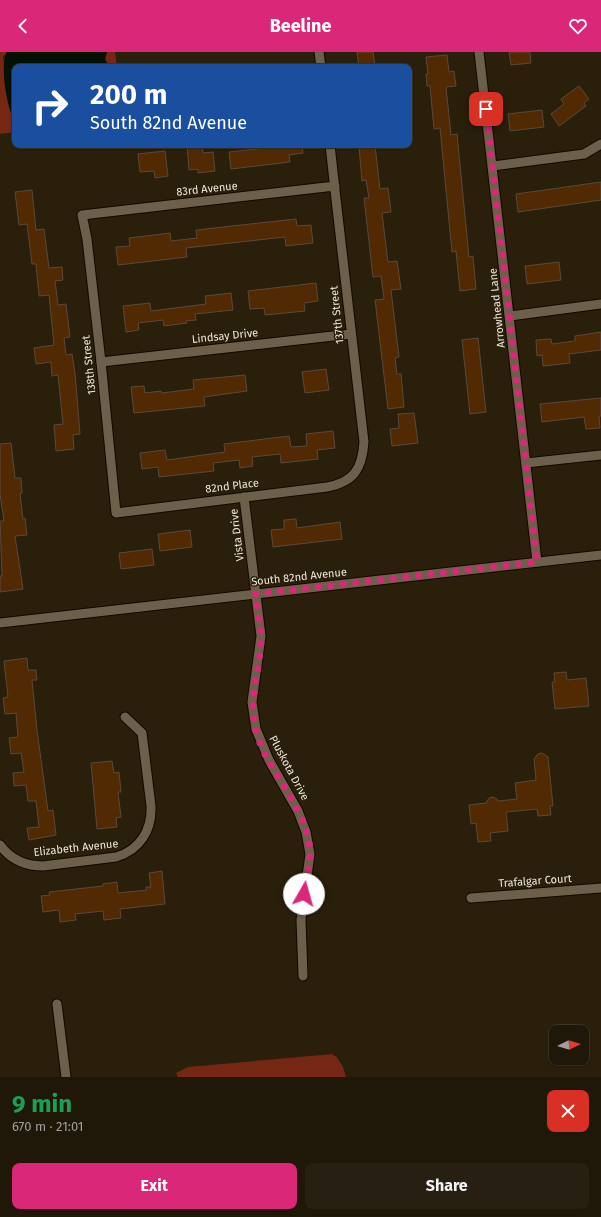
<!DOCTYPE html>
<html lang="en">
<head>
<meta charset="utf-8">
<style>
	body { margin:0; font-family:"Fira Sans",sans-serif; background:#272012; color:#f1f3f6; height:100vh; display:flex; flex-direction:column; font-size:15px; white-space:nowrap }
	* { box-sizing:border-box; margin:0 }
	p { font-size:13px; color:#a19f9c }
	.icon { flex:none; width:22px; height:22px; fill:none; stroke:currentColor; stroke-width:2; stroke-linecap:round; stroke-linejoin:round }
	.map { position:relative; height:1025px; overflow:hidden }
	.sheet { display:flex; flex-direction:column; background:#1f1708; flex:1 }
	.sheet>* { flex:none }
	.banner { position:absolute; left:12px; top:12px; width:400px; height:84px; border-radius:8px; box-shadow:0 1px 3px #0004,0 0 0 1px #3c3629; background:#1a4fa0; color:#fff; overflow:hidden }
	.needle { width:26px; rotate:85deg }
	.controls { position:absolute; left:549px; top:973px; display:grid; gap:8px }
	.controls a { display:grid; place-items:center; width:40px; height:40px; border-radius:8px; background:#1f1708; box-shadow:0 1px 3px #0004,0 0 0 1px #3c3629; font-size:20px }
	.pin { position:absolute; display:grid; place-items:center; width:34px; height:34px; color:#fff; margin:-17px; border-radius:8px; box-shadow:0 2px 6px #0006 }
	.me { position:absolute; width:44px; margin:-22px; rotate:7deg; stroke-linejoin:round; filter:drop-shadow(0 0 3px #0008) }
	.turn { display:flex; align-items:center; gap:14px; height:84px; padding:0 12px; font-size:18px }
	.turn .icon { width:52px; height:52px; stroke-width:2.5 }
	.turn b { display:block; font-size:28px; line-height:34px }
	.round { display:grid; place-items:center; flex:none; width:42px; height:42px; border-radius:8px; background:#272012 }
	.headline { display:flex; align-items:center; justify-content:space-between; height:68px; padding:0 12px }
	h1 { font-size:24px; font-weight:700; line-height:30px; color:#1e9e55 }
	.button { display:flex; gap:8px; margin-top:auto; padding:8px 12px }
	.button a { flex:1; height:46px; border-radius:8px; background:#db2777; color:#fff; font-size:16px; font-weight:700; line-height:46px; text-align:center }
	.button a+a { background:#272012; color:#f1f3f6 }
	header { display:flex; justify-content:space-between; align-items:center; height:52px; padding:0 12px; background:#db2777; color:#fff; font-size:18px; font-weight:700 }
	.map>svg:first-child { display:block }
	.green { fill:#752713 }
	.water { fill:#061000 }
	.building { fill:#512a04; stroke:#5c4839 }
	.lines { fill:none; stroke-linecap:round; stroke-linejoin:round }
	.street-casing { stroke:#120800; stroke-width:11 }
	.street { stroke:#6c604a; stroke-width:9 }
	.route { stroke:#db2777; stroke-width:7; stroke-dasharray:0 12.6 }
	.labels { text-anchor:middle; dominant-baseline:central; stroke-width:3; stroke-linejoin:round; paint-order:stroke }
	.street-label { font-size:11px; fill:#ede6da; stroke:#291f0b }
</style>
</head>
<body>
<header><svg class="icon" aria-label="back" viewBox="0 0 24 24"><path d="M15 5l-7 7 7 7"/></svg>Beeline<svg class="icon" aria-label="heart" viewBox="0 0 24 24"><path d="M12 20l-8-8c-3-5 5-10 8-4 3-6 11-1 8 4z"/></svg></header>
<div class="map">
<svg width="601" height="1025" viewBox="0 0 601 1025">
	<rect width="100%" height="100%" fill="#291f0b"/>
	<g class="green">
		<path d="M0,0H7L3,5L11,61L15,62V80L0,82Z"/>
		<path d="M107,0H115L117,15H109L105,7Z"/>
		<path d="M333,1002L334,1004H336L343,1015L346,1025H178L176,1021L188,1015Z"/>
	</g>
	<path class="water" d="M7,0H107L105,7L109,15H15V62L11,61C6,46 0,13 7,0Z"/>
	<g class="building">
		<path d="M357,0H373L375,14L359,15Z"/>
		<path d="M509,0H530L531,11L511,13Z"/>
		<path d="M447,3L449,20L454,19L456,34L446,35L451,83L457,82L469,205L473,204L476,237L460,239L456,199L452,200L440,76L434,77L430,34H427L426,22H428L426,5Z"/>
		<path d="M579,34L589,47L584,51L586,54L559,74L551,62L564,52L561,47Z"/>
		<path d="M542,58L544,75L510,79L508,62Z"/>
		<path d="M187,93H202L203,101L213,100L215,119L198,121V117L189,118Z"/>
		<path d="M274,93H302L303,101L289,103L290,110L231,117L229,100L274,95Z"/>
		<path d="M375,93L380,137L388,136L391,160L382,161L388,210L397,209L401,237L391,238L399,305L395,306L397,322H401L404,355L388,357L375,248L384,247L381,224L373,225L364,146H369L366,128L362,129L359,95Z"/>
		<path d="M165,99L168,124L155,126L154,119L140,120L138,102Z"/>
		<path d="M601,130V148L518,160L516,142Z"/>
		<path d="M32,138L36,178L44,177L49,216L62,215L63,228L55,229L58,253L66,252L70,285L64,286L66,303L72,302L75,321L80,382L73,383L74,397L56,399L54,373L63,372L58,323L52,324L51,310L36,312L34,296L54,293L49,243L39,244L36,212H32L27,172L19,173L15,140Z"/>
		<path d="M296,167L297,174L311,173L313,191L286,194L285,185L186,196L187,205L118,213L116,195L130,194L129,186L170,181L171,189L197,186L196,178Z"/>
		<path d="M559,210L561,228L527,232L525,214Z"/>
		<path d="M316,231L318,249L304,251L305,259L265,263L264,256L250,257L248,239Z"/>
		<path d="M231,241L233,258L195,262L196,268L186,269L187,271L164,274L163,268L138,271L139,278L126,280L123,254L150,251L151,259L206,252L205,244Z"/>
		<path d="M601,280V298L569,302L570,311L543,314L542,303L537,304L536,288L551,287L552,292L575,289V284Z"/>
		<path d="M478,286L486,360L470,362L462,288Z"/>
		<path d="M326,317L329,338L305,341L302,320Z"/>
		<path d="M245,323L247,339L204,345L205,354L134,361L131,335L144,334L145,341L161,339L162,341L194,337L193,328Z"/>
		<path d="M601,346V364H599L600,376L586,377L584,365L542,370L540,352Z"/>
		<path d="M414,361L418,391L392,394L390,377L399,376L398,362Z"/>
		<path d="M333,379L335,396L317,398L318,407L281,411L280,402L252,405L253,414L240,416L239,408L213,411L214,419L159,425L158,415L142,417L140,401L165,398L167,408L225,400L224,392L289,384L291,395L307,394L306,382Z"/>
		<path d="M11,391L15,426H21L22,441H20L23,467L25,466L27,483L15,484L23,537L0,540V524H2L0,469H4L0,442V392Z"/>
		<path d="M296,467L297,476L340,470L342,487L273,495L271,478L284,477V468Z"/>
		<path d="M190,478L192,495L160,499L158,482Z"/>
		<path d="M152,497L154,513L121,517L119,501Z"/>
		<path d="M27,606L28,618H36L37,628H32L37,678L48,759L53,758L56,783L29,788L27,776L39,775L36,749H28L26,733L14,734L13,721L24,720L21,701L11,702L9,686L18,685L16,661L5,662L3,646L8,645L4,609Z"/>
		<path d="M566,620L567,628L586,626L589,654L555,657L552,630H555L554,621Z"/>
		<path d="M542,701L548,705L553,754H550L551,763L538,764L537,757L506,760L508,779L490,781L491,789L478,790L476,771L471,772L469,753L486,751L489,746L494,745L499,749L517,747L515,731L536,728L534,707L538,702Z"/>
		<path d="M112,709L114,721L119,720L121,740H118L121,765L116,766L117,775L97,777L91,711Z"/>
		<path d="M162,819L165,852L120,857L121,866L104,868L103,859L75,862L76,868L60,870L59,858L43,860L41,844L50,843L49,840L103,834V832L117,830L118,841L147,838L146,835H151L149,821Z"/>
	</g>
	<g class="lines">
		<g class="street-casing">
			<g id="street">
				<path d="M319,0L321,15"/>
				<path d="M479,0L537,510"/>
				<path d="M330,93L336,147L364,390C362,417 354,430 327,435L116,461L101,310L87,187L82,163L335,134"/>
				<path d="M493,114L584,102L601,92"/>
				<path d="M510,264L601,252"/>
				<path d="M101,310L351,282"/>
				<path d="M526,411L601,403"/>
				<path d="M244,445L261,584L252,650L256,677L269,708L298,759L306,780L310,802L301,868L303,924"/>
				<path d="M0,571L601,503"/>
				<path d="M0,793C11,808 25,814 43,814L116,805C140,798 152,778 151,754L142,681L125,665"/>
				<path d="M471,846L601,836"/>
				<path d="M57,952L66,1025"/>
			</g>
		</g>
		<use href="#street" class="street"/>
	</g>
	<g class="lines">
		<path class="route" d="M304,842C306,830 309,816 310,803C310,754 265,721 255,675C248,642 261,617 261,585C261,571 257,556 255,542L537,510L486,57"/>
	</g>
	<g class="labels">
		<g class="street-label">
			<text transform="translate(207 137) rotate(-6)">83rd Avenue</text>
			<text transform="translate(497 256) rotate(-96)">Arrowhead Lane</text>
			<text transform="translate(337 263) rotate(-96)">137th Street</text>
			<text transform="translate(225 284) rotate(-6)">Lindsay Drive</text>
			<text transform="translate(89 313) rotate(-96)">138th Street</text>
			<text transform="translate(232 434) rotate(-7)">82nd Place</text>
			<text transform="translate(237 483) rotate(-97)">Vista Drive</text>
			<text transform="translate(299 525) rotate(-6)">South 82nd Avenue</text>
			<text transform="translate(289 716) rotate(62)">Pluskota Drive</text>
			<text transform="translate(76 796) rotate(-6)">Elizabeth Avenue</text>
			<text transform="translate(535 829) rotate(-4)">Trafalgar Court</text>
		</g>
	</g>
</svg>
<div class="controls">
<a><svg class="needle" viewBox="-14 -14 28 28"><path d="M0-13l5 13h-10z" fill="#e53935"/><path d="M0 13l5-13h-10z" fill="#a19f9c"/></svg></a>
</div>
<div class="pin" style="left:486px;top:57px;background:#d93025"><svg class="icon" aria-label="arrive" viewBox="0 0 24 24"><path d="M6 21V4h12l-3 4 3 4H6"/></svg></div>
<svg class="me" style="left:304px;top:842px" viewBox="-20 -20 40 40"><circle r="19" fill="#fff"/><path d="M0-13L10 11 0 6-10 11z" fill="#db2777"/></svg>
<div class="banner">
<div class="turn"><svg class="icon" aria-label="right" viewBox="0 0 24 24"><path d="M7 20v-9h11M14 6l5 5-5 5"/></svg><div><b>200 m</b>South 82nd Avenue</div></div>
</div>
</div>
<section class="sheet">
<div class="headline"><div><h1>9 min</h1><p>670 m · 21:01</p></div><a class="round" style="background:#d93025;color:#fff"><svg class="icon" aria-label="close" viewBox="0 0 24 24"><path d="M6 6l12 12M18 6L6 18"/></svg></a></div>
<div class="button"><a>Exit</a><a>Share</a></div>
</section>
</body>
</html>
